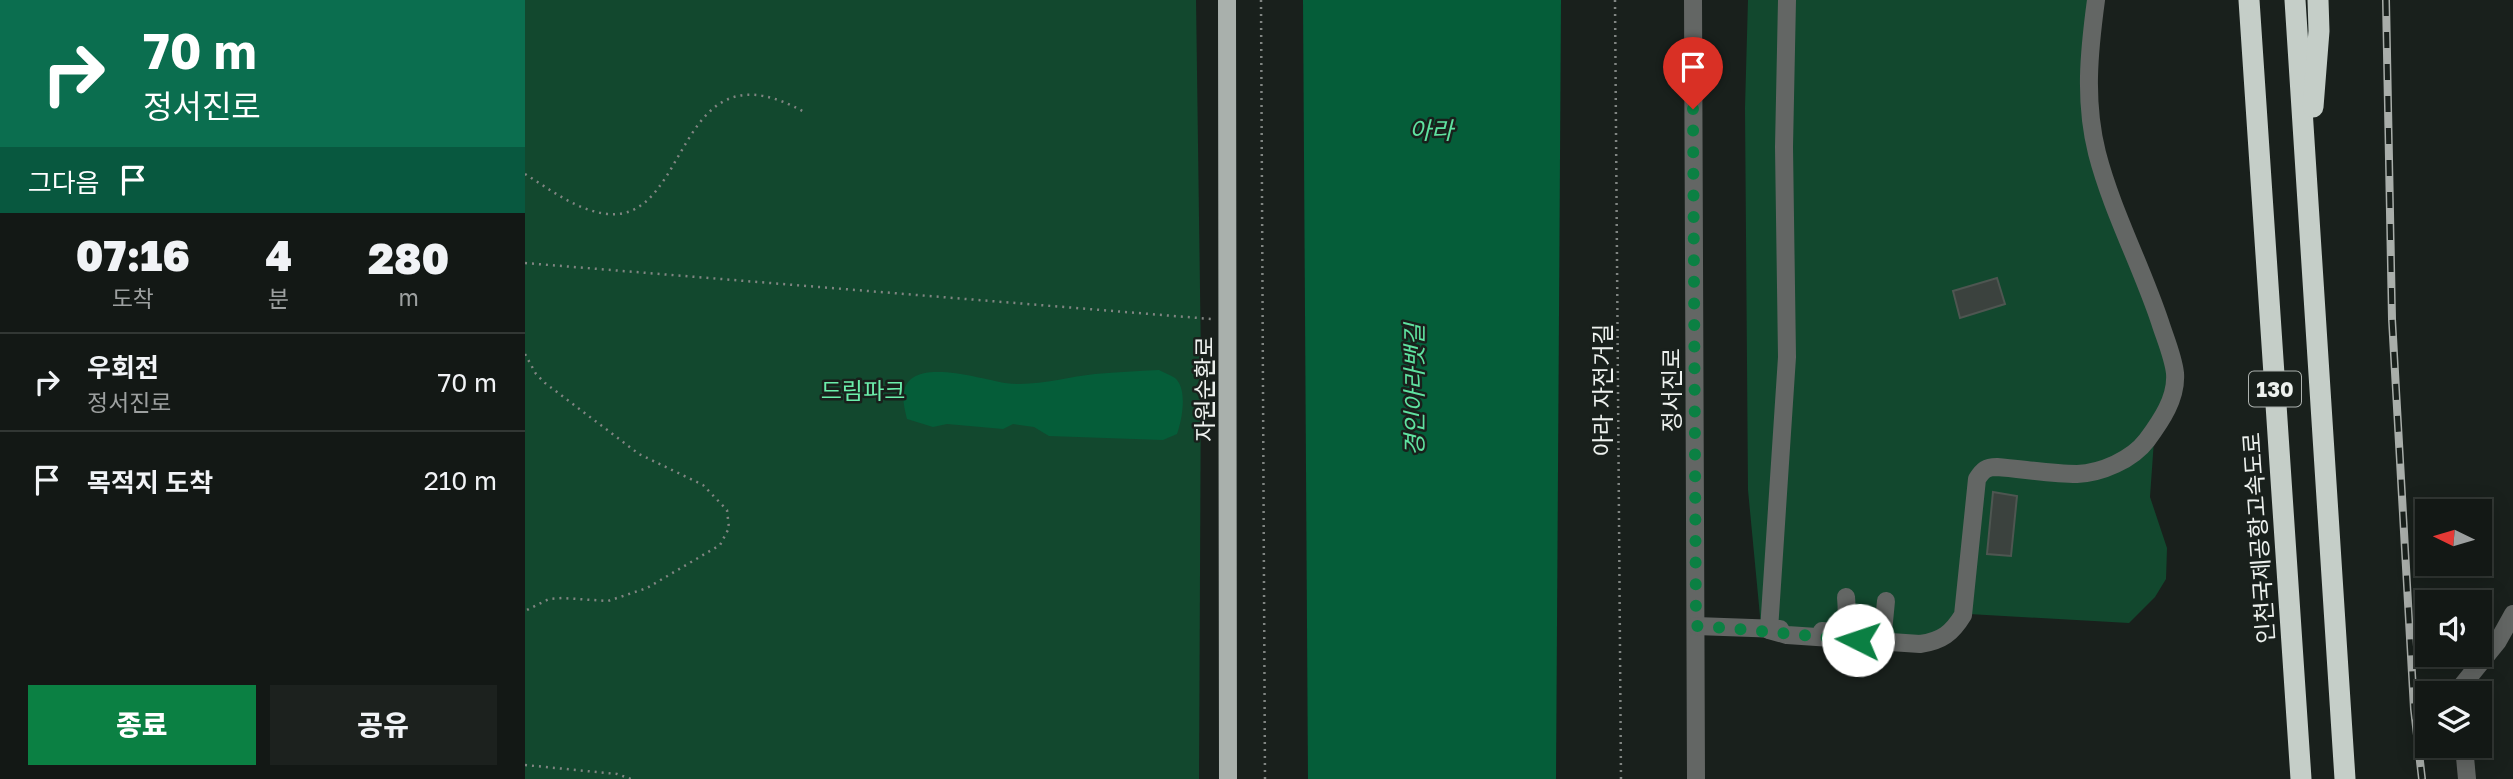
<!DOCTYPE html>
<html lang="ko">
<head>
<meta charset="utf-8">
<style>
	body { margin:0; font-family:"Golos Text","Noto Sans KR",sans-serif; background:#1c211e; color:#f1f3f6; height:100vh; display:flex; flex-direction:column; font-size:26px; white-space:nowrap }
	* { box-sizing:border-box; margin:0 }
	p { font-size:23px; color:#9da0a0 }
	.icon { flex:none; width:38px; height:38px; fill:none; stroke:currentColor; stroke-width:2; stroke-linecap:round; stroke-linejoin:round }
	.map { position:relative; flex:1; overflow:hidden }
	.side { display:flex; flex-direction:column; background:#131815; width:525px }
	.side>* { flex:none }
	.top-card { background:#0b6e4f; color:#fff; overflow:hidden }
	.needle { width:46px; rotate:275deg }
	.controls { position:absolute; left:1890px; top:499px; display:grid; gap:14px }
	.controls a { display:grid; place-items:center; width:77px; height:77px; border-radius:0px; background:#131815; box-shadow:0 4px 18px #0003,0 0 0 2px #323734; font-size:35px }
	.pin { position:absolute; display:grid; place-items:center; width:60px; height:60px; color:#fff; margin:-72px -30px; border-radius:50% 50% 50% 0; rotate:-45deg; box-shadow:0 0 7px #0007 }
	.pin .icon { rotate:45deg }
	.me { position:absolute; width:77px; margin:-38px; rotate:274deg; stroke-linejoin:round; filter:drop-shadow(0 0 5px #0008) }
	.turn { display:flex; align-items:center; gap:24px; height:147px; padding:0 28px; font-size:32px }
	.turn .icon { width:91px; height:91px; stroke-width:2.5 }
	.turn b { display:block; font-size:49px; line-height:60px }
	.then { display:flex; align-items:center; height:66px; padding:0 28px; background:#0003; gap:14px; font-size:26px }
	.eta { display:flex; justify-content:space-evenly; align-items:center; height:119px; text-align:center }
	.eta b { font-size:42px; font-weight:800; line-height:49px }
	.action { display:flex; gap:14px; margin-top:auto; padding:14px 28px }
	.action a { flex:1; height:80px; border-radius:0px; background:#0b8043; color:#fff; font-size:28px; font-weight:800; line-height:80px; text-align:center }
	.action a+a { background:#1c211e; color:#f1f3f6 }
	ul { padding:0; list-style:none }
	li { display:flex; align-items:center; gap:21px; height:98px; padding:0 28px; border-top:2px solid #323734 }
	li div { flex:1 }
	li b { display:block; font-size:26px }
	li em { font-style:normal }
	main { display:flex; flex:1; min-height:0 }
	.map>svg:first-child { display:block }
	.green { fill:#12482e }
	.water { fill:#055d39 }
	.building { fill:#3b423e; stroke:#4e5651; stroke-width:2 }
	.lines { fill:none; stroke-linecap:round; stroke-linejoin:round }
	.path { stroke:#808582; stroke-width:2.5; stroke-dasharray:2 5; stroke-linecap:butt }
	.minor { stroke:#636664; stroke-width:18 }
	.major { stroke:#a9b0ac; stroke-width:18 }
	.highway { stroke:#c5cec8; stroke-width:21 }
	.rail-casing { stroke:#a9aeaa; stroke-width:8 }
	.rail { stroke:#19201c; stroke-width:5; stroke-dasharray:16; stroke-linecap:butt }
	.route { stroke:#0b8043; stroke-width:12; stroke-dasharray:0 21.6 }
	.labels { text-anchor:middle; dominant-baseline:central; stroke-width:5; stroke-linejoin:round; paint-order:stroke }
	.shield { fill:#19201c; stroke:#adb2af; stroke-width:2 }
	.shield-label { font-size:21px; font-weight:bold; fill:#edf1ee }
	.street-label { font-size:23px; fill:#edf1ee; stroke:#19201c }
	.park-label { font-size:23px; fill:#6ceeab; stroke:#19201c }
	.water-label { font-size:24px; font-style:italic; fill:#5fe2a0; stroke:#19201c }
</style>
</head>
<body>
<main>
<section class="side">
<div class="top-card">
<div class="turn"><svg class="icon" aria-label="right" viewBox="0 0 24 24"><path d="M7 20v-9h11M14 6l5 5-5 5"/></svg><div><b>70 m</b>정서진로</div></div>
<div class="then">그다음<svg class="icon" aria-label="arrive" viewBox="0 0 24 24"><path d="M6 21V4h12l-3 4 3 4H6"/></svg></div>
</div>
<div class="eta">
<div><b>07:16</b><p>도착</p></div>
<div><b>4</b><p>분</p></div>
<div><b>280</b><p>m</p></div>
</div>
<ul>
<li><svg class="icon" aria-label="right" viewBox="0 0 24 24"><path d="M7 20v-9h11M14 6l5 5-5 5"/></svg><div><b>우회전</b><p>정서진로</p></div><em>70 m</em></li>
<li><svg class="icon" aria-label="arrive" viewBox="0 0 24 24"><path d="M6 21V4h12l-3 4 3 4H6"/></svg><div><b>목적지 도착</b></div><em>210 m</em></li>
</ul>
<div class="action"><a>종료</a><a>공유</a></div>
</section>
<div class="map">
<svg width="1988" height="779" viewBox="0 0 1988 779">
	<rect width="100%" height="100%" fill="#19201c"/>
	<g class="green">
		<path d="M0,0H671L676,363L674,779H0Z"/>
		<path d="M1223,0H1576L1567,79L1579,156L1651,350L1629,440L1625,497L1642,548L1641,579L1630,597L1604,623L1444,614L1430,636L1237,637L1223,490L1220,108Z"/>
	</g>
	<g class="water">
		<path d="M778,0H1036L1031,779H783Z"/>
		<path d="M634,370C639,373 646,375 650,378C663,389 657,420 652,434L638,440L524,436L509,427L488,424L478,429L422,424L408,427L382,419C379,407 374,389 386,379C406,363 457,379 480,383C510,387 541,377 570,374C592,372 613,371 634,370Z"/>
	</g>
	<g class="building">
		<path d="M1472,278L1480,304L1435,318L1428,291Z"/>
		<path d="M1468,492L1492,496L1486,556L1462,554Z"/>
	</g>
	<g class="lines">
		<g class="path">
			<path d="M736,0L740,779"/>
			<path d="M1090,0L1096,779"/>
			<path d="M0,174C26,190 51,210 82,214C168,223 148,37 281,113"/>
			<path d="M0,263L686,319"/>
			<path d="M0,354L11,374L20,383L114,454L178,485L202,510L204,528L195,545L122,588L83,601L37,598L24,599L0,611"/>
			<path d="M0,765L92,774L106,779"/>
		</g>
		<g class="minor">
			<path d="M1168,0L1171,779"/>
			<path d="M1171,626L1255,629"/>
			<path d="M1244,630L1262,635L1395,644C1417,641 1427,633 1438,615L1452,479C1458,470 1461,467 1472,467C1498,469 1526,474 1552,474C1576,473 1607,460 1622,440C1636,421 1652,398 1650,373C1648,356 1640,338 1635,322C1616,265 1587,211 1572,153C1559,101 1564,52 1571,0"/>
			<path d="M1244,630L1262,357L1259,147L1262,0"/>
			<path d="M1297,631L1311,632C1324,625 1322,611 1321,597"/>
			<path d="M1340,634H1355L1358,632L1361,601"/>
			<path d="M1935,693V688L1973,641L1988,614"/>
			<path d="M1939,746L1942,779"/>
		</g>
		<path class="major" d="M702,0L703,779"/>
		<g class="highway">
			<path d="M1724,0L1776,779"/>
			<path d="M1770,0L1820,779"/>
			<path d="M1788,107L1794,31L1793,0"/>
		</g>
		<g class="rail-casing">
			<path id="rail" d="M1861,0L1867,319L1889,709L1897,779"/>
		</g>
		<use href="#rail" class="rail"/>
	</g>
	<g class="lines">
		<path class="route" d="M1168,109L1171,626C1226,629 1279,636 1333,640"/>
	</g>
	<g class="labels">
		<rect class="shield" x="1724" y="371.5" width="52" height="35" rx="5"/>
		<g class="shield-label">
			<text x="1750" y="389">130</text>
		</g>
		<g class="street-label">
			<text transform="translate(679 389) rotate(-90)">자원순환로</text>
			<text transform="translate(1077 390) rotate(-90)">아라 자전거길</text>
			<text transform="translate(1146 390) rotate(-90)">정서진로</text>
			<text transform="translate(1733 538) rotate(-94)">인천국제공항고속도로</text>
		</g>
		<g class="park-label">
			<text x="338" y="390">드림파크</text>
		</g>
		<g class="water-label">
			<text x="906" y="129">아라</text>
			<text transform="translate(888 390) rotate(-90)">경인아라뱃길</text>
		</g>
	</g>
</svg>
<div class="controls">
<a><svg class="needle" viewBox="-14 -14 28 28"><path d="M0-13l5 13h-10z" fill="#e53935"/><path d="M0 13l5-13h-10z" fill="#9da0a0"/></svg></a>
<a><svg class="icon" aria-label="sound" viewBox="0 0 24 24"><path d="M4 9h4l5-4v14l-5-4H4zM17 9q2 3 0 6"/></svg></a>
<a><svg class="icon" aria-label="layers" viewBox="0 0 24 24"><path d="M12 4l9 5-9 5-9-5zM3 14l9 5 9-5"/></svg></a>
</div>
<div class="pin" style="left:1168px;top:109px;background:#d93025"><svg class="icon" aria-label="arrive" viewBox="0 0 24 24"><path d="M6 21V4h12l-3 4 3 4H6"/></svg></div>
<svg class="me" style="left:1333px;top:640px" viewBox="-20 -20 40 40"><circle r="19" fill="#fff"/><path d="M0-13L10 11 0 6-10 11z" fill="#0b8043"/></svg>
</div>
</main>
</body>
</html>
